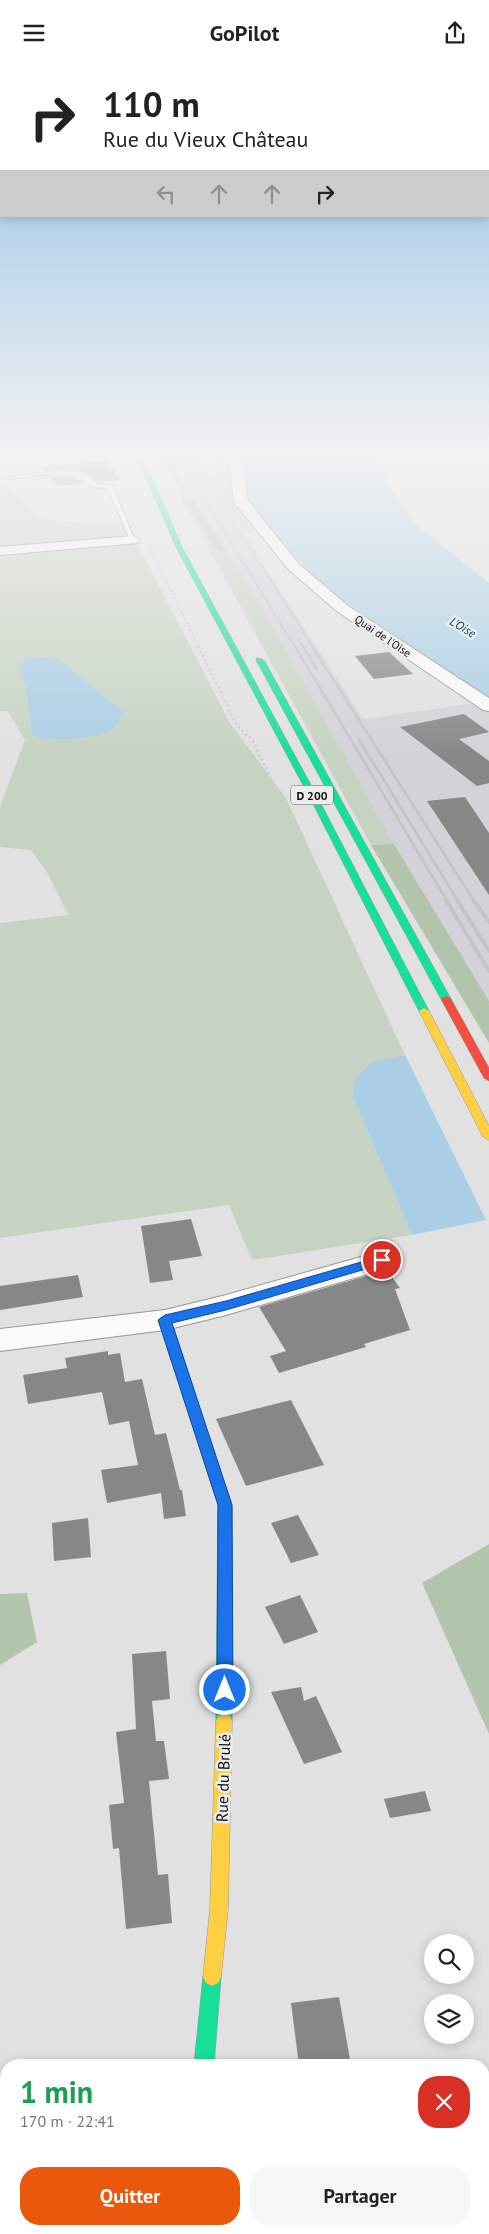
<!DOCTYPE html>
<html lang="fr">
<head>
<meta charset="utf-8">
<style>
	body { margin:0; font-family:"PT Sans",sans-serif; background:#f6f6f6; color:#222; height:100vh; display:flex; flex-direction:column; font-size:19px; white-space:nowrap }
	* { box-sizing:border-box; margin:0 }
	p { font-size:16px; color:#767676 }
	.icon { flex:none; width:28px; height:28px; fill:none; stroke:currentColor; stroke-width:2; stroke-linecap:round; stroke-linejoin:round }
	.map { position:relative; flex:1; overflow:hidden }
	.details { position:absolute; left:0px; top:1994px; width:490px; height:176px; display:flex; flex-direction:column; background:#fff; border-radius:20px 20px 0 0; box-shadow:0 2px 12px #0003 }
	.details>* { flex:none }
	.top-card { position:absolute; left:0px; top:0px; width:490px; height:152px; box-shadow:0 2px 12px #0003; background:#fff; color:#222; overflow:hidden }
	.buttons { position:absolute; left:424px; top:1869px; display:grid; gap:10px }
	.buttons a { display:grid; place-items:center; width:50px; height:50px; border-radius:50%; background:#fff; box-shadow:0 2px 12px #0003; font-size:25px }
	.pin { position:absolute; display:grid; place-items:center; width:42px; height:42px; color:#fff; margin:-21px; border:2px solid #fff; border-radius:50%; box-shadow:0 1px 5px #0007 }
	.me { position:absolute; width:55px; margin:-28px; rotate:0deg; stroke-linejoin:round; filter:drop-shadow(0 0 4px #0008) }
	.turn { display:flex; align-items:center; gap:18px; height:105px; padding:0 20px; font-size:22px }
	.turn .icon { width:65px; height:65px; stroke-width:2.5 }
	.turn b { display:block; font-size:35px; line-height:42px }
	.lanes { display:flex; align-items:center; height:48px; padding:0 20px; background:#0003; justify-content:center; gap:25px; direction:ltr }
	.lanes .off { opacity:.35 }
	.round { display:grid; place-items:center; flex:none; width:52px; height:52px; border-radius:20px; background:#f6f6f6 }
	.overview { display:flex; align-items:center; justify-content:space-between; height:85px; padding:0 20px }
	h1 { font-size:30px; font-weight:700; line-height:38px; color:#1e9e55 }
	.cta { display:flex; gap:10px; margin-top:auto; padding:10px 20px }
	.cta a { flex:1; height:58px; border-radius:20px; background:#ea580c; color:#fff; font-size:20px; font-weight:700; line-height:58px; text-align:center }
	.cta a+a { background:#f6f6f6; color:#222 }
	header { display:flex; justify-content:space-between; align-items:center; height:65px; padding:0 20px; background:#fff; font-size:22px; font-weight:700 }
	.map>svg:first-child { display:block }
	.built { fill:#d3d2d8 }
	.green { fill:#c6d3c2; fill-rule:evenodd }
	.forest { fill:#b3c4ad }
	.water { fill:#aacee5 }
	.building { fill:#878787 }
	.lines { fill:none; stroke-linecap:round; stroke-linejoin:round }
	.lane-casing { stroke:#979798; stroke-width:2 }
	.street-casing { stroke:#979798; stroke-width:2 }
	.fast-casing { stroke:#979798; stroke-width:1 }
	.slow-casing { stroke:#979798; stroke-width:1 }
	.jam-casing { stroke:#979798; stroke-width:1 }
	.path-far3 { stroke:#cdcdce; stroke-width:2; stroke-dasharray:2 2; stroke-linecap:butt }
	.path-far2 { stroke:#cdcdce; stroke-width:2.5; stroke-dasharray:2.5 2.5; stroke-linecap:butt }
	.path-far1 { stroke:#cdcdce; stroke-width:3; stroke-dasharray:4 4; stroke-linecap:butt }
	.path { stroke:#cdcdce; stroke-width:4; stroke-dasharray:4.5 4.5; stroke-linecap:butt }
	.lane { fill:#fafafb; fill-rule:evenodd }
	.street { fill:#fafafb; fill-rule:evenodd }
	.fast { fill:#16e098; fill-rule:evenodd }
	.slow { fill:#ffcf43; fill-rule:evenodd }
	.jam { fill:#f24e42; fill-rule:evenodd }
	.rail-far2 { stroke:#c4c4c5; stroke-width:2 }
	.rail-far1 { stroke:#c4c4c5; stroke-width:2.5 }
	.rail { stroke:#c4c4c5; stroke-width:4 }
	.route { fill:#1a73e8; stroke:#114b97 }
	.labels { text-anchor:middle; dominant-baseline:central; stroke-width:5; stroke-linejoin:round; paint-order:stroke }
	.far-street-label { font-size:11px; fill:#0f0f10; stroke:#ededf0 }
	.far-water-label { font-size:12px; font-style:italic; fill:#074a69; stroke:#ededf0 }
	.shield { fill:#ededf0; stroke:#525253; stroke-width:1 }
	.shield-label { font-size:12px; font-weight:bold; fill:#0f0f10 }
	.near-street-label { font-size:16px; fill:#0f0f10; stroke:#ededf0 }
</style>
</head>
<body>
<header><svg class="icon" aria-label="menu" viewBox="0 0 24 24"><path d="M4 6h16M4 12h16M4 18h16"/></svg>GoPilot<svg class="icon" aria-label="share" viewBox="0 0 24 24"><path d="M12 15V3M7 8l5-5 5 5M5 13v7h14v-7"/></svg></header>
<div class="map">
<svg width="489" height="2169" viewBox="0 0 489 2169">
	<rect width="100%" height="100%" fill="#e1e1e2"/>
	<path class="built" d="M167,388H192L363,654L475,638L489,646V936L394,779L255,530L186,424Z"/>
	<g class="green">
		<path d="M213,388H228L230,412H242L270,464L244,467L209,412H219Z"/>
		<path d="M0,411L41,454L128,461L230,658L286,733L405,990L374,996L353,1032L412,1170L252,1195L229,1140L0,1173V858L68,850L48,809L31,785L0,782V741L25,675L8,646H0ZM25,594H59L122,646L123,650L32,669L26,623L19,602Z"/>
		<path d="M179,424H186L194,436H184L219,486L226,485L255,530L394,779L371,780L183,436Z"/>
	</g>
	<g class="forest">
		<path d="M159,388H167L186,424H179Z"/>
		<path d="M183,436H194L226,485L219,487Z"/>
		<path d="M394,779L489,936V978L371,780Z"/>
		<path d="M489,1479V1669L422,1518Z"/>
		<path d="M27,1528L37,1577L0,1600V1529Z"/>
	</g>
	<g class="water">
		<path d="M241,388H374L394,429L413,457L489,518V633L339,535L316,515L252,443C242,423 244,410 241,388Z"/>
		<path d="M41,592L59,594L122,646L123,650C119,655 116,662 111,665C100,674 42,678 32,669L26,623L19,602L25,594Z"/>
		<path d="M405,990L486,1155L412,1170L353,1032L355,1013L374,996Z"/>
	</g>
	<g class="building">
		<path d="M107,396L120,415L98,417L90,410L69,403L45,406L42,402Z"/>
		<path d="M49,411L74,413L85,418L56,421Z"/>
		<path d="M389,587L413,609L374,614L355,591Z"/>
		<path d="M464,649L489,667L459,674L489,696V718L477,721L400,662Z"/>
		<path d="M465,732L489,768V830L427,736Z"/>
		<path d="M191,1154L202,1191L169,1196L173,1215L150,1218L141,1161Z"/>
		<path d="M387,1205L400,1223L395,1224L410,1265L364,1279L366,1282L279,1308L270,1291L286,1286L259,1242Z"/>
		<path d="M78,1210L83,1232L0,1245V1221Z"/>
		<path d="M108,1286V1290L120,1288L125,1317L142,1314L155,1370L166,1368L180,1425H182L186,1451L164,1454L161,1428L107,1438L101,1405L138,1400L129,1356L109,1360L102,1327L28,1339L23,1310L67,1303L65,1293Z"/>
		<path d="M291,1335L324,1400L246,1421L216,1354Z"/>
		<path d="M298,1450L319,1490L291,1498L271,1458Z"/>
		<path d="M88,1453L91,1492L54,1496L52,1458Z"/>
		<path d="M300,1530L318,1567L284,1579L265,1542Z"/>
		<path d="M166,1586L170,1634L152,1636L156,1676H164L169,1714L149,1716L158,1810L168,1809L172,1858L126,1864L119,1783L113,1784L109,1740L124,1738L116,1667L136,1664L132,1589Z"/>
		<path d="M301,1622L304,1636L316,1631L342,1687L304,1699L271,1627Z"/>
		<path d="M425,1726L431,1746L390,1753L384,1734Z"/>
		<path d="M339,1932L351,2000H299L291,1938Z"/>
	</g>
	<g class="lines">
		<g class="lane-casing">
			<path id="lane" d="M68,405L89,412L97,419L112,420L135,476L130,475L108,423L93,422C71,401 36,412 8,414L5,412Z"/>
		</g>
		<g class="street-casing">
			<g id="street">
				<path d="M228,388H240L248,436L299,499L348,541L489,633V646L483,645L338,547L289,505L234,437Z"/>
				<path d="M133,471L140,475L138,478L0,490V482Z"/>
				<path d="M382,1186L392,1188L396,1195L392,1202L226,1250L165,1265L0,1286V1264L165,1245L226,1230Z"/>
				<path d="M194,2164H242L243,2169H195Z"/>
			</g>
		</g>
		<g class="fast-casing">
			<g id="fast">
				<path d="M132,388H138L153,415L182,482L319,735L429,946L428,948H420L419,946L311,735L176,482L147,415Z"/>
				<path d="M257,593L264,595L451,934L450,936L446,937L441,934L256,595Z"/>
				<path d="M165,1251L169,1252L171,1255L232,1440V1656L230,1661L224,1663L218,1661L216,1656L218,1440L159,1255L161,1252Z"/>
				<path d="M212,1903L218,1906L221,1912L214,2000H194L203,1912L206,1906Z"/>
			</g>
		</g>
		<g class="slow-casing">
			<g id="slow">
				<path d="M424,943L429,946L489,1061V1075L483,1072L419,946Z"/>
				<path d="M224,1649L230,1651L232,1656L228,1844L221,1912L218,1918L212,1921L206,1918L203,1912L210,1844L216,1656L218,1651Z"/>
			</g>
		</g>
		<g class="jam-casing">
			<path id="jam" d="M446,931L451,934L489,1003V1016L484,1013L441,934Z"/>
		</g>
		<path class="path-far3" d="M149,482L199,582"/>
		<path class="path-far2" d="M198,581L237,660L253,676L327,836"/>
		<path class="path-far1" d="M326,835L386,964L377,978L340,1001L337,1018L391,1167"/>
		<path class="path" d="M391,1166L393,1172L391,1176"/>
		<use href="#lane" class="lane"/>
		<use href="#street" class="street"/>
		<use href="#fast" class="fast"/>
		<use href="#slow" class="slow"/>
		<use href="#jam" class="jam"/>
		<g class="rail-far2">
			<path d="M176,388L295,582"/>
			<path d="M190,388L313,582"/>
			<path d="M299,575L303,582"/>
		</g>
		<g class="rail-far1">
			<path d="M295,581L447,836"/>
			<path d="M303,581L317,605"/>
			<path d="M312,581L474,836"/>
			<path d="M358,673L458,836"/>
		</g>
		<g class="rail">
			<path d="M446,835L489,906"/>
			<path d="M457,835L489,886"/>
			<path d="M473,835L489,857"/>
		</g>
	</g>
	<linearGradient id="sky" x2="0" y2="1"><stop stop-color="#8fbee7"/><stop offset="0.56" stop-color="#f2f2f2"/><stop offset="1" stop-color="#f2f2f2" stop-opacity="0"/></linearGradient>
	<rect width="489" height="692" fill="url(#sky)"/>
	<path class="route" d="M382,1191L386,1192L388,1195L386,1198L226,1245L172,1258L232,1440L233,1625L231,1630L225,1632L219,1630L217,1625L218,1440L158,1255L165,1250L226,1236Z"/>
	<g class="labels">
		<g class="far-street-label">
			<text transform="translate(383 571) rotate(34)">Quai de l'Oise</text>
		</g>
		<g class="far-water-label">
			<text transform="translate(463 562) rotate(31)">L'Oise</text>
		</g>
		<rect class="shield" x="291" y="720.5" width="42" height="19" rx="4"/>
		<g class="shield-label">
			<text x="312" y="730">D 200</text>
		</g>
		<g class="near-street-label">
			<text transform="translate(223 1713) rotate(-88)">Rue du Brulé</text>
		</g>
	</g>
</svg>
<div class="buttons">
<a><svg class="icon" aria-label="search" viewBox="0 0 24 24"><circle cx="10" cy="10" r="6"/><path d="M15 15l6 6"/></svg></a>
<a><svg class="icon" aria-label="layers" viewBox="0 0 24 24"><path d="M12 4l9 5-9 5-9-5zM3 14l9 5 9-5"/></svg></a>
</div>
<div class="pin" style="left:382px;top:1195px;background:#d93025"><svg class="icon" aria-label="arrive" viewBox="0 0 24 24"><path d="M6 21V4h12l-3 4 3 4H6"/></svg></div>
<svg class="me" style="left:225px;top:1625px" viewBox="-20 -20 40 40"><circle r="17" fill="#1a73e8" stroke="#fff" stroke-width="3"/><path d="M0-11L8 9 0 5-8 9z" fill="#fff"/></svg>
<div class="top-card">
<div class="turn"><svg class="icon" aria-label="right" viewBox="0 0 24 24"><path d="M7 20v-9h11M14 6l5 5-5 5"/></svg><div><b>110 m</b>Rue du Vieux Château</div></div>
<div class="lanes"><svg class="icon off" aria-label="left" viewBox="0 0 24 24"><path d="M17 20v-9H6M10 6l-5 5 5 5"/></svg><svg class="icon off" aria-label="ahead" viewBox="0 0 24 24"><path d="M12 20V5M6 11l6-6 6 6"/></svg><svg class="icon off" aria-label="ahead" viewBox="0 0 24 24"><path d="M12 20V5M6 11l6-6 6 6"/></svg><svg class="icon" aria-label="right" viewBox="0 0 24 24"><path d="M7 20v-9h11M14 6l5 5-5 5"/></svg></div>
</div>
<section class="details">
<div class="overview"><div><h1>1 min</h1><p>170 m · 22:41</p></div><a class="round" style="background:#d93025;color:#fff"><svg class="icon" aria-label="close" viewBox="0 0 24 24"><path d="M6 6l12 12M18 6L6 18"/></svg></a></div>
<div class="cta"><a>Quitter</a><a>Partager</a></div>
</section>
</div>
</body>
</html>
